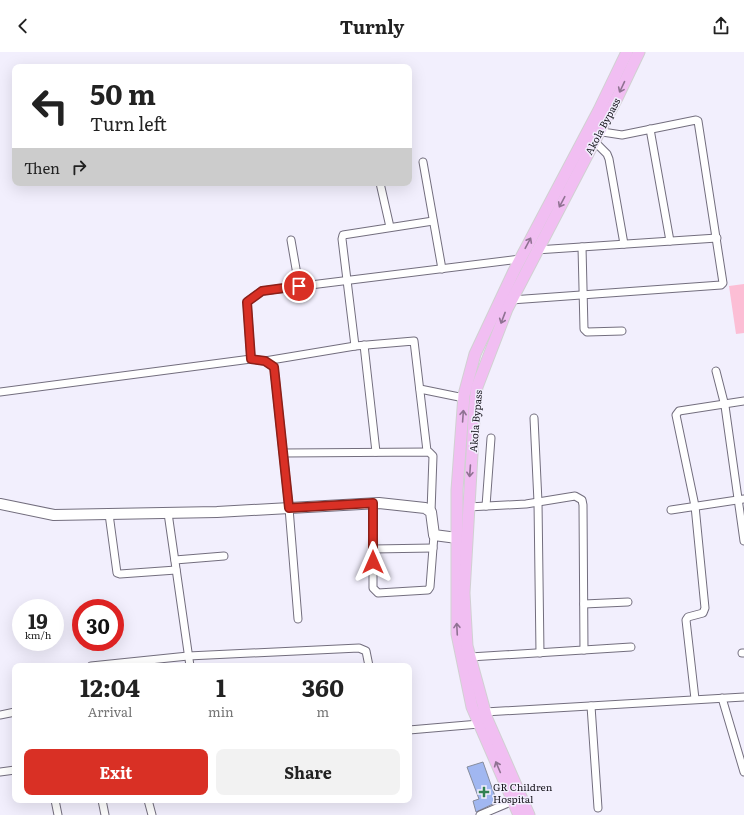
<!DOCTYPE html>
<html lang="en">
<head>
<meta charset="utf-8">
<style>
	body { margin:0; font-family:Literata,serif; background:#f2f2f2; color:#222; height:100vh; display:flex; flex-direction:column; font-size:15px; white-space:nowrap }
	* { box-sizing:border-box; margin:0 }
	p { font-size:13px; color:#767676 }
	.icon { flex:none; width:22px; height:22px; fill:none; stroke:currentColor; stroke-width:2; stroke-linecap:round; stroke-linejoin:round }
	.map { position:relative; flex:1; overflow:hidden }
	.side { position:absolute; left:12px; top:611px; width:400px; height:140px; display:flex; flex-direction:column; background:#fff; border-radius:8px; box-shadow:0 4px 16px #0002 }
	.side>* { flex:none }
	.top-card { position:absolute; left:12px; top:12px; width:400px; height:122px; border-radius:8px; box-shadow:0 4px 16px #0002; background:#fff; color:#222; overflow:hidden }
	.speed { position:absolute; left:12px; top:547px; display:flex; gap:8px; font-size:20px; font-weight:700; text-align:center }
	.speed>* { display:grid; place-content:center; width:52px; height:52px; border-radius:50%; background:#fff; box-shadow:0 4px 16px #0002; line-height:1 }
	.speed small { font-size:10px; font-weight:400 }
	.speed .limit { border:6px solid #d22; background:#fff; color:#111 }
	.pin { position:absolute; display:grid; place-items:center; width:34px; height:34px; color:#fff; margin:-17px; border:2px solid #fff; border-radius:50%; box-shadow:0 1px 4px #0007 }
	.me { position:absolute; width:44px; margin:-22px; rotate:0deg; stroke-linejoin:round; filter:drop-shadow(0 0 3px #0008) }
	.turn { display:flex; align-items:center; gap:14px; height:84px; padding:0 12px; font-size:18px }
	.turn .icon { width:52px; height:52px; stroke-width:2.5 }
	.turn b { display:block; font-size:28px; line-height:34px }
	.then { display:flex; align-items:center; height:38px; padding:0 12px; background:#0003; gap:8px; font-size:15px }
	.eta { display:flex; justify-content:space-evenly; align-items:center; height:68px; text-align:center }
	.eta b { font-size:24px; font-weight:700; line-height:28px }
	.button { display:flex; gap:8px; margin-top:auto; padding:8px 12px }
	.button a { flex:1; height:46px; border-radius:8px; background:#d93025; color:#fff; font-size:16px; font-weight:700; line-height:46px; text-align:center }
	.button a+a { background:#f2f2f2; color:#222 }
	header { display:flex; justify-content:space-between; align-items:center; height:52px; padding:0 12px; background:#fff; font-size:18px; font-weight:700 }
	.map>svg:first-child { display:block }
	.green { fill:#fcbed5 }
	.building { fill:#a1b7f1; stroke:#878d9d }
	.lines { fill:none; stroke-linecap:round; stroke-linejoin:round }
	.street-casing { stroke:#736e7e; stroke-width:9 }
	.secondary-casing { stroke:#736e7e; stroke-width:12 }
	.primary-casing { stroke:#d1d0d2; stroke-width:13 }
	.street { stroke:#fff; stroke-width:7 }
	.secondary { stroke:#fff; stroke-width:10 }
	.primary { stroke:#f1bef2; stroke-width:11 }
	.oneway { stroke:#8f7292 }
	.route-casing { stroke:#8d1f18; stroke-width:10 }
	.route { stroke:#d93025; stroke-width:7 }
	.poi-dot { fill:#318152; stroke:#f2effd; stroke-width:1.5 }
	.labels { text-anchor:middle; dominant-baseline:central; stroke-width:3; stroke-linejoin:round; paint-order:stroke }
	.street-label { font-size:10px; fill:#17151c; stroke:#f2effd }
	.poi-label { font-size:10px; fill:#17151c; stroke:#f2effd; text-anchor:start }
</style>
</head>
<body>
<header><svg class="icon" aria-label="back" viewBox="0 0 24 24"><path d="M15 5l-7 7 7 7"/></svg>Turnly<svg class="icon" aria-label="share" viewBox="0 0 24 24"><path d="M12 15V3M7 8l5-5 5 5M5 13v7h14v-7"/></svg></header>
<div class="map">
<svg width="744" height="763" viewBox="0 0 744 763">
	<rect width="100%" height="100%" fill="#f2effd"/>
	<path class="green" d="M744,232V281L736,282L729,234Z"/>
	<path class="building" d="M483,710L497,750L476,760L473,749L479,747L467,715Z"/>
	<g class="lines">
		<g class="street-casing">
			<g id="street">
				<path d="M650,77L670,189"/>
				<path d="M594,89L607,102L609,107L624,192"/>
				<path d="M423,110L442,217"/>
				<path d="M380,131L390,175"/>
				<path d="M291,188L299,234"/>
				<path d="M582,195L584,277L587,280L622,279"/>
				<path d="M536,198L717,186"/>
				<path d="M511,248L721,233L723,231L698,69L696,68L622,83L596,79"/>
				<path d="M364,293L376,400"/>
				<path d="M355,294L342,187L343,183L433,169"/>
				<path d="M251,307L247,250L262,239L520,207"/>
				<path d="M265,309L355,294L414,289L427,399"/>
				<path d="M716,319L725,354L744,489"/>
				<path d="M420,337L464,346"/>
				<path d="M0,340L251,307L265,309L274,315L289,456L298,567"/>
				<path d="M534,366L538,450L540,601"/>
				<path d="M284,401L429,400L433,404L431,460"/>
				<path d="M373,451V536L378,541L428,538L430,535L434,483"/>
				<path d="M486,454L491,386"/>
				<path d="M468,455L526,452L575,444L582,448L583,453L584,598"/>
				<path d="M671,458L744,447"/>
				<path d="M168,461L190,614"/>
				<path d="M109,462L117,521L120,522L176,518"/>
				<path d="M373,497L433,496"/>
				<path d="M175,508L224,504"/>
				<path d="M584,552L628,550"/>
				<path d="M742,601H744"/>
				<path d="M470,605L631,595"/>
				<path d="M91,614L188,604L359,596L366,599L369,614"/>
				<path d="M722,646L744,720"/>
				<path d="M695,647L686,568L688,565L703,561L705,556L695,454L676,363L679,359L744,349"/>
				<path d="M591,654L598,756"/>
				<path d="M485,660L744,645"/>
				<path d="M0,663L15,660"/>
				<path d="M409,678L479,672"/>
				<path d="M0,720L15,718"/>
				<path d="M55,748L58,763"/>
				<path d="M102,748L105,763"/>
				<path d="M148,748L152,763"/>
				<path d="M480,763L513,749"/>
			</g>
		</g>
		<g class="secondary-casing">
			<path id="secondary" d="M0,452L54,463L217,460L379,451L425,456L431,460L434,483L457,486"/>
		</g>
		<g class="primary-casing">
			<g id="primary">
				<path d="M519,763L472,655L457,582V438L464,343L475,302L514,219L599,58L627,0"/>
				<path d="M529,763L487,667L467,594L464,541L475,350L477,335L507,257L618,44L639,0"/>
			</g>
		</g>
		<use href="#street" class="street"/>
		<use href="#secondary" class="secondary"/>
		<use href="#primary" class="primary"/>
	</g>
	<defs><path id="oneway-shaft" d="M-6 0H5M1.5-3L5.5 0L1.5 3" fill="none" stroke-width="1.6" stroke-linecap="round" stroke-linejoin="round"/></defs>
	<g class="oneway">
		<use href="#oneway-shaft" transform="translate(622 35) rotate(115)"/>
		<use href="#oneway-shaft" transform="translate(562 150) rotate(118)"/>
		<use href="#oneway-shaft" transform="translate(528 191) rotate(-62)"/>
		<use href="#oneway-shaft" transform="translate(503 266) rotate(111)"/>
		<use href="#oneway-shaft" transform="translate(463 364) rotate(-86)"/>
		<use href="#oneway-shaft" transform="translate(470 419) rotate(94)"/>
		<use href="#oneway-shaft" transform="translate(457 577) rotate(-93)"/>
		<use href="#oneway-shaft" transform="translate(498 715) rotate(-113)"/>
	</g>
	<g class="lines">
		<g class="route-casing">
			<path id="route" d="M299,234L262,239L247,250L251,307L265,309L274,315L289,456L373,451V510"/>
		</g>
		<use href="#route" class="route"/>
	</g>
	<path class="poi-dot" d="M482 734h4v4h4v4h-4v4h-4v-4h-4v-4h4z"/>
	<g class="labels">
		<g class="street-label">
			<text transform="translate(602 74) rotate(-62)">Akola Bypass</text>
			<text transform="translate(475 369) rotate(-85)">Akola Bypass</text>
		</g>
		<g class="poi-label">
			<text x="493" y="734">GR Children<tspan x="493" dy="12">Hospital</tspan></text>
		</g>
	</g>
</svg>
<div class="speed"><div>19<small>km/h</small></div><div class="limit">30</div></div>
<div class="pin" style="left:299px;top:234px;background:#d93025"><svg class="icon" aria-label="arrive" viewBox="0 0 24 24"><path d="M6 21V4h12l-3 4 3 4H6"/></svg></div>
<svg class="me" style="left:373px;top:510px" viewBox="-20 -20 40 40"><path d="M0-17L14 15 0 8-14 15z" fill="#d93025" stroke="#fff" stroke-width="4"/></svg>
<div class="top-card">
<div class="turn"><svg class="icon" aria-label="left" viewBox="0 0 24 24"><path d="M17 20v-9H6M10 6l-5 5 5 5"/></svg><div><b>50 m</b>Turn left</div></div>
<div class="then">Then<svg class="icon" aria-label="right" viewBox="0 0 24 24"><path d="M7 20v-9h11M14 6l5 5-5 5"/></svg></div>
</div>
<section class="side">
<div class="eta">
<div><b>12:04</b><p>Arrival</p></div>
<div><b>1</b><p>min</p></div>
<div><b>360</b><p>m</p></div>
</div>
<div class="button"><a>Exit</a><a>Share</a></div>
</section>
</div>
</body>
</html>
